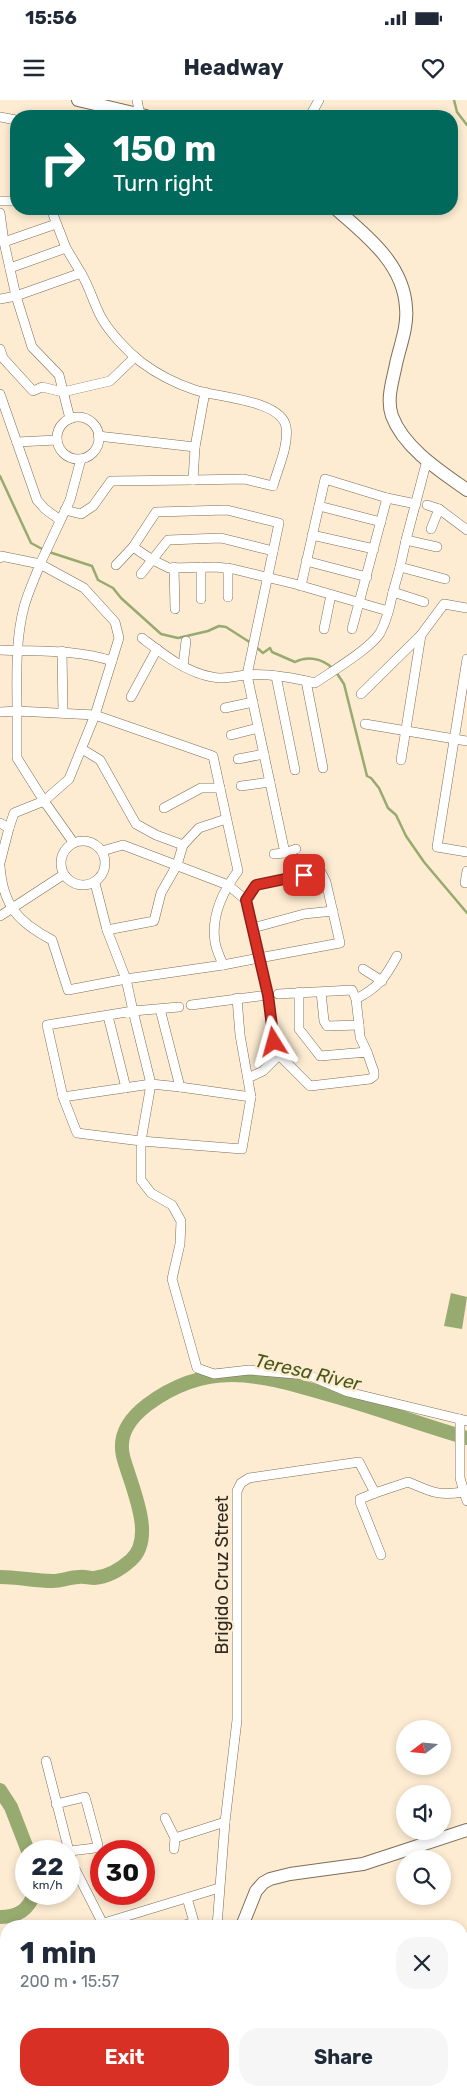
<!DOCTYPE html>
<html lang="en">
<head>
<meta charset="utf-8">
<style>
	body { margin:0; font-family:Rubik,sans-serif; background:#f6f6f7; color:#1f2937; height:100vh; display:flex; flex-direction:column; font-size:19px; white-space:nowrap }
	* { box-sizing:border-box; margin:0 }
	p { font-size:16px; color:#747a83 }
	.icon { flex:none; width:28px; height:28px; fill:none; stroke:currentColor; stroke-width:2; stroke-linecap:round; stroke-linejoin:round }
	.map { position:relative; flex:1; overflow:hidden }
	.side { position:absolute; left:0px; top:1820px; width:468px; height:176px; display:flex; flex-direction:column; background:#fff; border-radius:20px 20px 0 0; box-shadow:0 2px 8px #0003 }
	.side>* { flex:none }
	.guide { position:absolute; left:10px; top:10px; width:448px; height:105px; border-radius:20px; box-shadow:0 2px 8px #0003; background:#00695c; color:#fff; overflow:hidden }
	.needle { width:32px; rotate:254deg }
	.buttons { position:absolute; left:396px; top:1620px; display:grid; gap:10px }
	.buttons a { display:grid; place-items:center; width:55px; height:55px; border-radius:50%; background:#fff; box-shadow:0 2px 8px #0003; font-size:25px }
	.speed { position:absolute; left:15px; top:1740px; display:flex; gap:10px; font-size:25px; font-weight:700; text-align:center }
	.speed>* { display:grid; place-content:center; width:65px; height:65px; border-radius:50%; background:#fff; box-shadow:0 2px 8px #0003; line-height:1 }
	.speed small { font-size:12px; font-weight:400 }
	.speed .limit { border:8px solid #d22; background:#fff; color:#111 }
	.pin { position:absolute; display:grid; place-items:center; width:42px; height:42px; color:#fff; margin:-21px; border-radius:10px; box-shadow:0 2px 8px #0006 }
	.me { position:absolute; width:55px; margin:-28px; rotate:352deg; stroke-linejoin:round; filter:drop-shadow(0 0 4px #0008) }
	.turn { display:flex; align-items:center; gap:18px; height:105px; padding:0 20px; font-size:22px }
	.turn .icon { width:65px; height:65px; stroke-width:2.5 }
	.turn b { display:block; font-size:35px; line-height:42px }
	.round { display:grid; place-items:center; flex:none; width:52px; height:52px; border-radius:20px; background:#f6f6f7 }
	.head { display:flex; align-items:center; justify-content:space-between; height:85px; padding:0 20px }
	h1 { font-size:30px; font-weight:700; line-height:38px }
	.action { display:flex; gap:10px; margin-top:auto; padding:10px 20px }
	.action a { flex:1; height:58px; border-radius:20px; background:#d93025; color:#fff; font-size:20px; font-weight:700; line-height:58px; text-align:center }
	.action a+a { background:#f6f6f7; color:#1f2937 }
	.status { display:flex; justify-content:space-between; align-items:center; height:35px; padding:0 25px; background:#fff; direction:ltr }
	.status svg { height:14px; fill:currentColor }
	header { display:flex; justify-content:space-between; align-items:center; height:65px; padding:0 20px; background:#fff; font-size:22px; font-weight:700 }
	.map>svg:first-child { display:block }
	.water { fill:#97aa6f }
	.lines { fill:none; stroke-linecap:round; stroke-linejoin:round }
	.stream { stroke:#97aa6f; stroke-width:2.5 }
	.river { stroke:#97aa6f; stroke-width:14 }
	.street-casing { stroke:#7d6e57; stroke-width:10 }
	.secondary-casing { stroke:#7d6e57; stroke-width:14 }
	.street { stroke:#fff; stroke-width:9 }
	.secondary { stroke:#fff; stroke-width:12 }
	.route-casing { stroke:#8d1f18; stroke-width:12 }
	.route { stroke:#d93025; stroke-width:9 }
	.labels { text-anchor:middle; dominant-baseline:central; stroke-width:5; stroke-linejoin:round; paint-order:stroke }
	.street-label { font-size:18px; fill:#312a21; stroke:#fdecd2 }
	.water-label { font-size:19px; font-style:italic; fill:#475818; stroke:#fdecd2 }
</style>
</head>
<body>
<div class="status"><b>15:56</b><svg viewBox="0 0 49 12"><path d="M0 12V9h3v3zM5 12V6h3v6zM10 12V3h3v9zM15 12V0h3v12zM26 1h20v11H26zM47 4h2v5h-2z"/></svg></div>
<header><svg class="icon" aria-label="menu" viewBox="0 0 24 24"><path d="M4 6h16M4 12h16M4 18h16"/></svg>Headway<svg class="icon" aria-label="heart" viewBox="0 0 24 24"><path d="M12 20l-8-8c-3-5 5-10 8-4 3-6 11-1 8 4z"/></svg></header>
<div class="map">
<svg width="467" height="1996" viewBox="0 0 467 1996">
	<rect width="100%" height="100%" fill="#fdecd2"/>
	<path class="water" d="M451,1193L467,1197L462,1229L444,1226Z"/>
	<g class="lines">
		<g class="stream">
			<path d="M454,0L457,12L467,25"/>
			<path d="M0,376L31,443L44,450"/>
			<path d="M49,452L92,466L98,480L113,488L121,498L161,534L178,538L208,531L219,526L226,527L251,543"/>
			<path d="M256,547L263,553L270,548L272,552L295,562C307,556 322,558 332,568"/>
			<path d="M336,572L344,584L367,676L371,678L379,688L388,708L396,715L406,736L424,762L467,813"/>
			<path d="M0,1859L6,1857"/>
			<path d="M98,1990L99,1996"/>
		</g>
		<g class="river">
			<path d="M0,1477C18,1477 35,1481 53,1481C62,1481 70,1477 79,1477C84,1476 89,1478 94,1478C107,1477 121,1469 131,1460C157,1437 130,1384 123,1356C118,1334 130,1318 147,1305C207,1260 257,1274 323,1293C371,1306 419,1324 467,1338"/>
			<path d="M0,1690L11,1707L28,1751"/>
			<path d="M0,1817C17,1817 28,1811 34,1794"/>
		</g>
		<g class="street-casing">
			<g id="street">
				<path d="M137,0L140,15"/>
				<path d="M310,16L319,0"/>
				<path d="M0,17L16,20"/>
				<path d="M0,101H16"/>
				<path d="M51,109L66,148L81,173"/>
				<path d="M0,113L4,142L16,196L32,247L59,275L70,319"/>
				<path d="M4,142L56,124"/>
				<path d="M10,168L66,148"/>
				<path d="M0,199L16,196L81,173C90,188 93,202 101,217C110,233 127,251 141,262C157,274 177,284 195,290C216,297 282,300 286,327C289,345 278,368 273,386L244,379L193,380L195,347L205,292"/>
				<path d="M0,249L3,258L33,291L42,287L63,292L110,281L135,257"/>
				<path d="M0,294L37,400L45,409L60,420"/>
				<circle cx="78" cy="338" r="21"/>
				<path d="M98,336L195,347"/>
				<path d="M17,342L57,340"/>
				<path d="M387,398L416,404"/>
				<path d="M427,405L439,409L467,430"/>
				<path d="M319,406L381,422"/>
				<path d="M65,410L81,414L93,406L111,381L193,380"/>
				<path d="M431,429L439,409"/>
				<path d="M312,435L374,449"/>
				<path d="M406,440L427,360"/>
				<path d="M437,447L406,440L400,467L445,479"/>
				<path d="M0,458L1,456L40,464L70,400L81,359"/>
				<path d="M306,461L367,477"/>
				<path d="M116,465L133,447"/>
				<path d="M174,467L175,509"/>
				<path d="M201,467V499"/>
				<path d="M228,468V497"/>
				<path d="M141,474L168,440L221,438L273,451"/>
				<path d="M301,486L325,379L387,398L352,529"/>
				<path d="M393,492L400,467"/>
				<path d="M324,529L331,495"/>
				<path d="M142,538C163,554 185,572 212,577C224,580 235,576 246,575C268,573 294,578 315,583C331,572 370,549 380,533C387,520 390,506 393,492L424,502"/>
				<path d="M0,550C38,552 76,549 112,561"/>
				<path d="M62,551L63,613"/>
				<path d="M467,559L437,747L467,752"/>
				<path d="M183,566L186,541"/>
				<path d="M276,576L295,670"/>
				<path d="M306,581L323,668"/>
				<path d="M361,594L421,535L444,504L467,508"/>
				<path d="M131,597L157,549"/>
				<path d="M225,608L253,602"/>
				<path d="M0,612L17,611C17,577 15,541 24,507C28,492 35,478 40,464L84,488L115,522L119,538L95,615L69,679L44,701L17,658V611L95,615L213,656L238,771C223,791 211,816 215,842C216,849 220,857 223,865L259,858L268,895L274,942L279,955L310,986L370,979L374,976V972L367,952L320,956L299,929V892"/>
				<path d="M365,624L467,641"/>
				<path d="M231,635L258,628"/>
				<path d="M82,649L100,660L136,724L156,735L183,745"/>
				<path d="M238,659L264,654"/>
				<path d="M401,660L421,535"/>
				<path d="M241,686L270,682"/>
				<path d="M164,708L201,688H220"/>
				<path d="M0,723L9,728L0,763"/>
				<path d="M9,728L14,713L44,701L73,742"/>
				<circle cx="83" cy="763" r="22"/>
				<path d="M296,749L285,753L247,575L279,423L227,410L156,412L133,447L151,459L169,468L216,467L233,469L295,484L388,511"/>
				<path d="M102,751L123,745L228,785L246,800"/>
				<path d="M274,754L285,753"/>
				<path d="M0,766C3,806 18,822 52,840L68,890L126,879L107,830L95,783"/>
				<path d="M321,772L326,782L340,843L259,858L246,800L256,785Z"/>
				<path d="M465,783L467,771"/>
				<path d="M0,816L63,775"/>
				<path d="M253,828L304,814L333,811"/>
				<path d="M107,830L154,821L161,793L177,765L183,745L199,728L226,719"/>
				<path d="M363,869L382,881"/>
				<path d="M278,894L352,890L356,899L359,925L327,926L324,921L321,892"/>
				<path d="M356,899C379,887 385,878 397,856"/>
				<path d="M191,905L268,895"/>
				<path d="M179,907L133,911L126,879L223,865"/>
				<path d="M160,909L180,987L251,997L240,935L237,898"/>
				<path d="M108,916L126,988"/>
				<path d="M359,925L360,937L367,952"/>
				<path d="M248,978L263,971L279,955"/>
				<path d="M63,997L47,925L133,911L151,984L180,987"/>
				<path d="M251,997L242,1049L141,1041L77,1033L63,997L151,984L141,1041V1080L151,1093L172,1105L181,1121L180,1144L172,1179L197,1268L214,1274L249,1270L308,1275L348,1292L467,1321"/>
				<path d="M460,1319V1378L464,1392"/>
				<path d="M375,1393L360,1399V1402L381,1455"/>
				<path d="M46,1661L72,1763L104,1826"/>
				<path d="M56,1704L85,1697L98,1745L95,1748L70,1751"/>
				<path d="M165,1718L175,1738L174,1749"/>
				<path d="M175,1738L225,1722"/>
				<path d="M104,1823L219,1788"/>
				<path d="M182,1826L194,1822L187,1798"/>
				<path d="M217,1826L225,1722L237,1620V1391L241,1383L249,1378L359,1362L375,1393L408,1382C433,1392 436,1396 464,1392L467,1401"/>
				<path d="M212,1990L213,1996"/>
			</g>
		</g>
		<g class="secondary-casing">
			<g id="secondary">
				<path d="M78,0L146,16"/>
				<path d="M336,109C366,135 404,164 406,208C408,226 400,246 396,264C393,280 386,299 392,316C404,348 440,371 467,390"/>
				<path d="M242,1826L256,1791L263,1783L270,1779L290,1774L363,1764L467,1730"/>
			</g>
		</g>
		<use href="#street" class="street"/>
		<use href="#secondary" class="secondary"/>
	</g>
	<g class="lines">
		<g class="route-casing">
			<path id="route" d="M274,942L268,895L246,800L256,785L304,775"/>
		</g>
		<use href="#route" class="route"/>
	</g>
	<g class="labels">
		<g class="street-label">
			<text transform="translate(222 1475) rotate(-90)">Brigido Cruz Street</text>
		</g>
		<g class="water-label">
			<text transform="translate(308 1272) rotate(13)">Teresa River</text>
		</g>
	</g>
</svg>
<div class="buttons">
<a><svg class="needle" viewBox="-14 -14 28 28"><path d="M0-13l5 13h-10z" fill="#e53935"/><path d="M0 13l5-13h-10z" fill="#747a83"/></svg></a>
<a><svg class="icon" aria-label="sound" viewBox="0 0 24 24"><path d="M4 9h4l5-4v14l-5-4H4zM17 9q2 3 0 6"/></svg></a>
<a><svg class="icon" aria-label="search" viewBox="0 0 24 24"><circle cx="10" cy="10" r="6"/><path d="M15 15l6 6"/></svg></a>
</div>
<div class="speed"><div>22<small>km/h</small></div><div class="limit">30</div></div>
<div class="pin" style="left:304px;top:775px;background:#d93025"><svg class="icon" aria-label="arrive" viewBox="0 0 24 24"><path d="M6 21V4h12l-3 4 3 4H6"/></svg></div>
<svg class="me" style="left:274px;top:942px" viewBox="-20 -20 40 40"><path d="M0-17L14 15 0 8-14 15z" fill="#d93025" stroke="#fff" stroke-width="4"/></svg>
<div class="guide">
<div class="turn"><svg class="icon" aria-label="right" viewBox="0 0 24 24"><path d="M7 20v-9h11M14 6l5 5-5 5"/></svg><div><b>150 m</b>Turn right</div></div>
</div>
<section class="side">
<div class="head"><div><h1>1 min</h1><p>200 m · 15:57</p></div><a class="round"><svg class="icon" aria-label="close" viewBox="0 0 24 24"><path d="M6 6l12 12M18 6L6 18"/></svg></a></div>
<div class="action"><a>Exit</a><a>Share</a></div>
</section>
</div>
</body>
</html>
